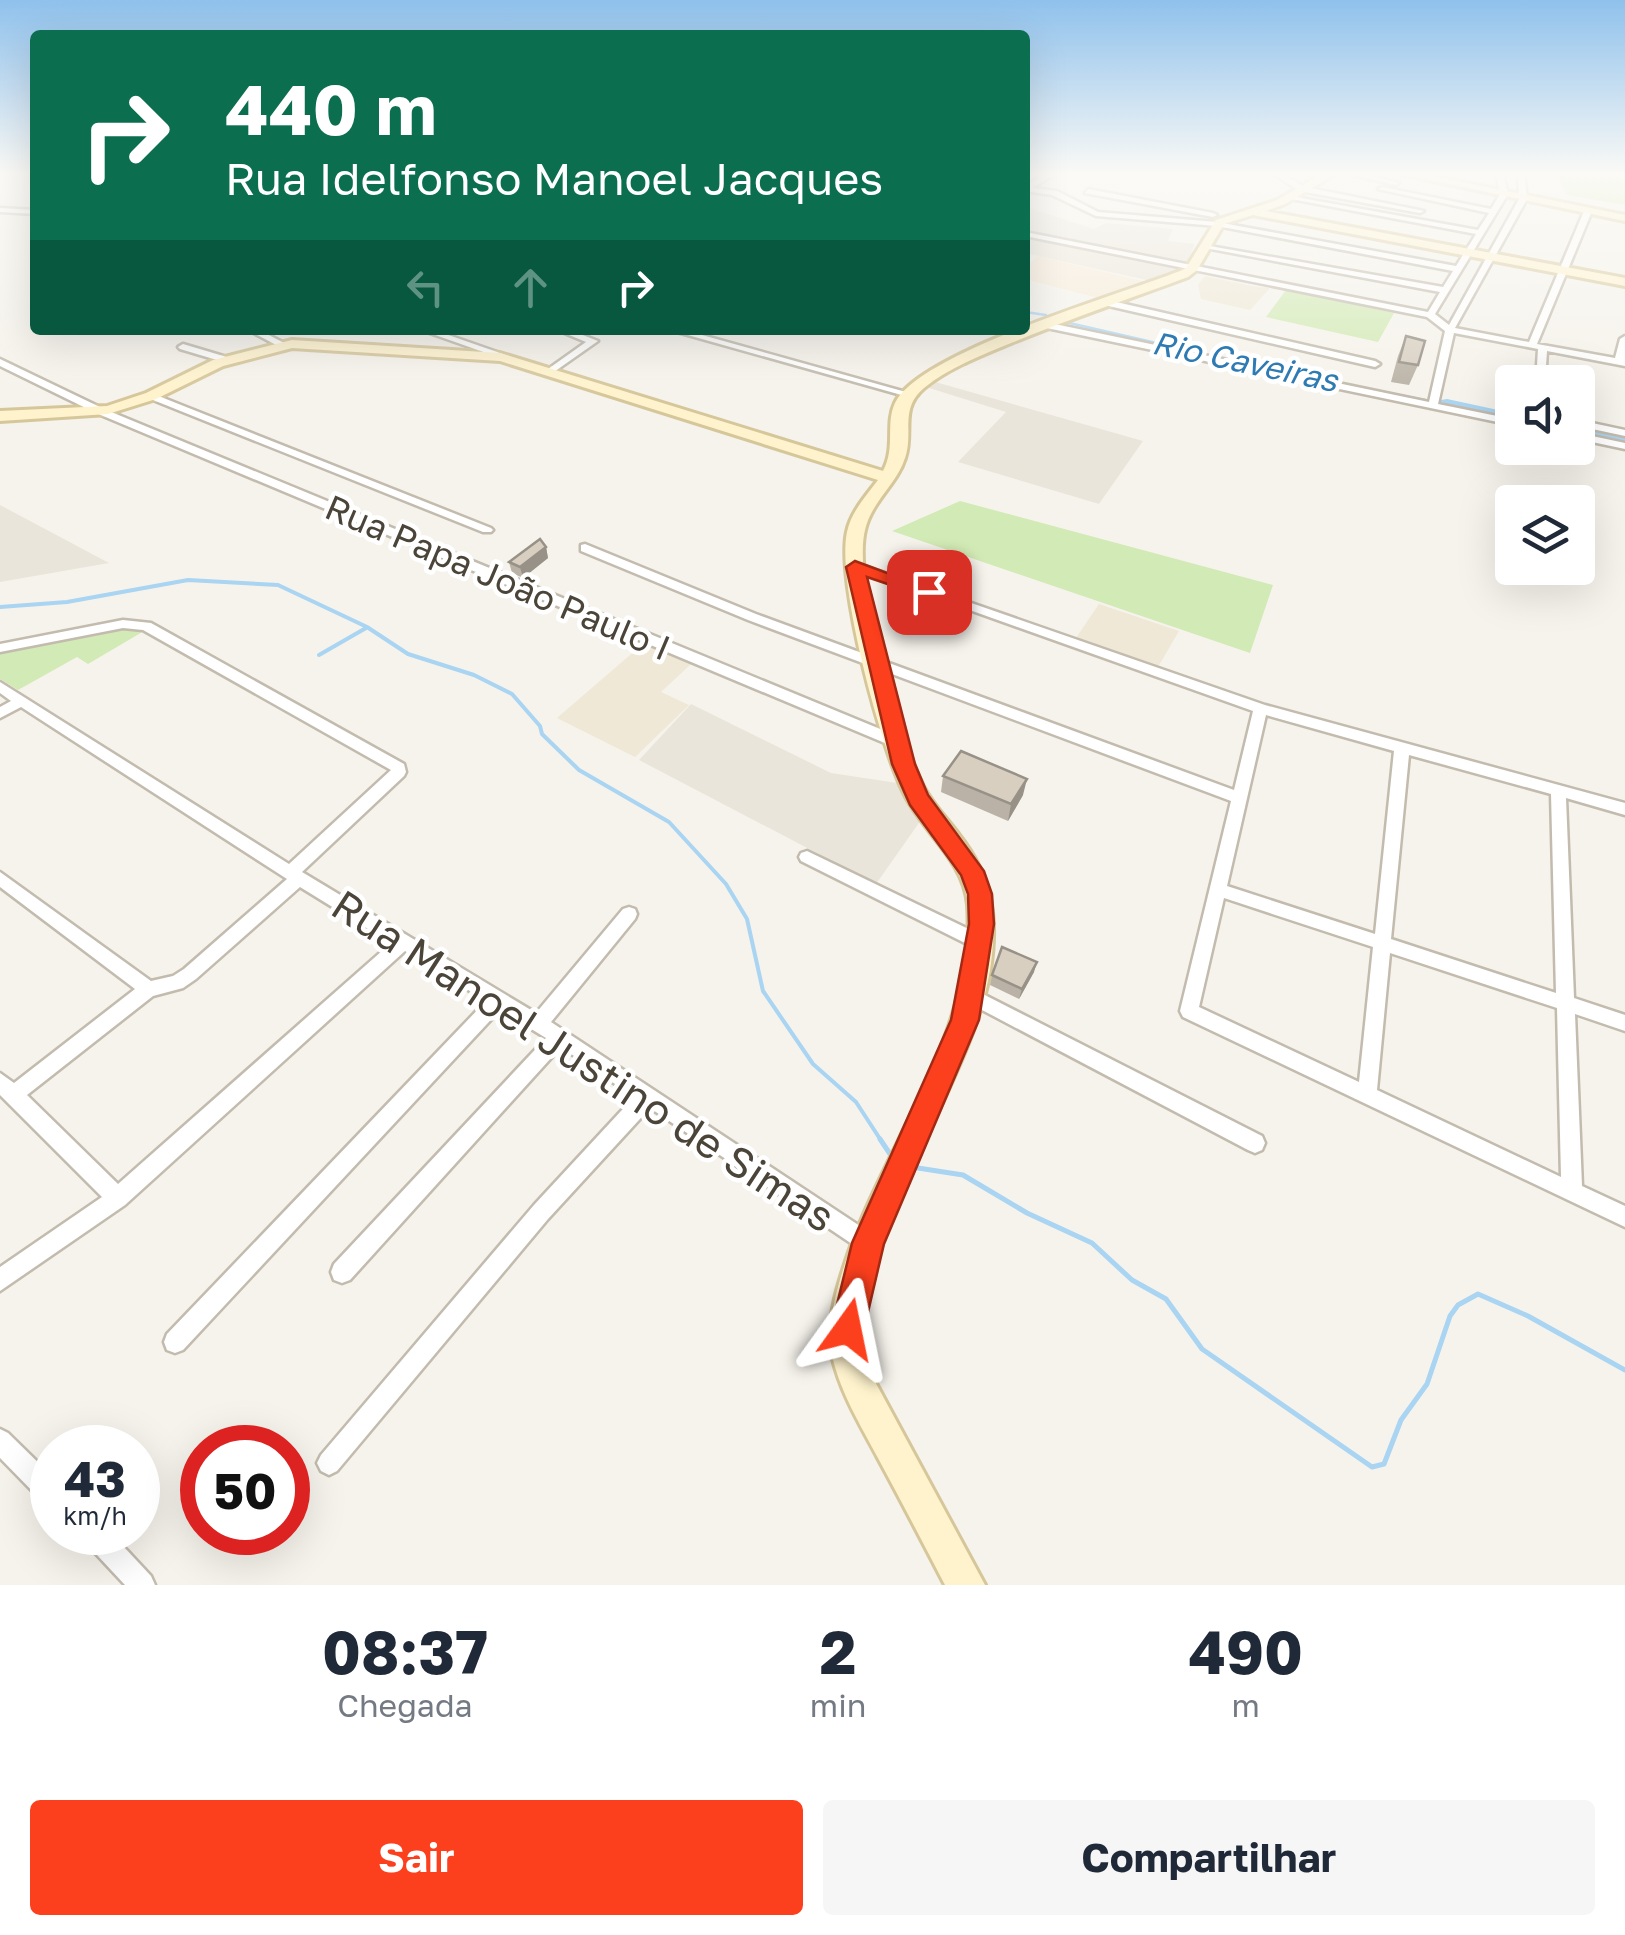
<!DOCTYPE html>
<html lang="pt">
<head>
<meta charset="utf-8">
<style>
	body { margin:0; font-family:"Golos Text",sans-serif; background:#f6f6f7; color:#1f2937; height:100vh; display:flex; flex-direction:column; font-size:38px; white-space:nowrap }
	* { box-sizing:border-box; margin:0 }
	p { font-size:32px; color:#747a83 }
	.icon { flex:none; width:55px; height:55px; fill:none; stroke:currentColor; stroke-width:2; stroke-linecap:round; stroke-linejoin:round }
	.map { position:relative; height:1585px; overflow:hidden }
	.drawer { display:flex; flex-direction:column; background:#fff; flex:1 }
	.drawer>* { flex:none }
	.top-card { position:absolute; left:30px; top:30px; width:1000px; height:305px; border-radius:10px; box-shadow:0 10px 40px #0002; background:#0b6e4f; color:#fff; overflow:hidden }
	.controls { position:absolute; left:1495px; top:365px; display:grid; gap:20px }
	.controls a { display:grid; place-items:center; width:100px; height:100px; border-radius:10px; background:#fff; box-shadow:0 10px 40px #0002; font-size:50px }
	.speed { position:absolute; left:30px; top:1425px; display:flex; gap:20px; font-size:50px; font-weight:700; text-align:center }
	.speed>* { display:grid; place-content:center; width:130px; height:130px; border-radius:50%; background:#fff; box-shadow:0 10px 40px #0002; line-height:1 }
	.speed small { font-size:25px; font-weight:400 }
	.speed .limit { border:15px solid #d22; background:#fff; color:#111 }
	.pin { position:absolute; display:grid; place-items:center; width:85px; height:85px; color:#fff; margin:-42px; border-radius:20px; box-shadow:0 5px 15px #0006 }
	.me { position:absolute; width:110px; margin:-55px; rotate:12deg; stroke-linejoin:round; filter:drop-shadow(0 0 8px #0008) }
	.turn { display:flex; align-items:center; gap:35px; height:210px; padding:0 30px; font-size:45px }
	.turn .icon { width:130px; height:130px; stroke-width:2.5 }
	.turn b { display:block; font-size:70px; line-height:85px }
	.lanes { display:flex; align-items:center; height:95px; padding:0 30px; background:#0003; justify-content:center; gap:50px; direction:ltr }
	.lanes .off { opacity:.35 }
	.eta { display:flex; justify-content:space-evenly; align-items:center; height:170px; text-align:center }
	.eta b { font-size:60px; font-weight:700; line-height:70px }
	.cta { display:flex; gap:20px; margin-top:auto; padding:20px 30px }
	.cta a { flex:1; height:115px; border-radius:10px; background:#fc3f1d; color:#fff; font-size:40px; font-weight:700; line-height:115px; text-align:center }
	.cta a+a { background:#f6f6f7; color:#1f2937 }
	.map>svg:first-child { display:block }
	.residential { fill:#eae5da }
	.commercial { fill:#f7ead8 }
	.education { fill:#efe8d6 }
	.green { fill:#d2eab5 }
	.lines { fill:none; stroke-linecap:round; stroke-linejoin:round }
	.stream-far2 { stroke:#a9d4f2; stroke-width:2.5 }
	.stream-far1 { stroke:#a9d4f2; stroke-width:4 }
	.stream { stroke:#a9d4f2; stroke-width:5 }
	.river { fill:#a9d4f2; fill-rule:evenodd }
	.street-casing { stroke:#c2bbae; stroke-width:5 }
	.secondary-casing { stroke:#d6c79b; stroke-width:6 }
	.street { fill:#fff; fill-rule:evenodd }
	.secondary { fill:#fff3cd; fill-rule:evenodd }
	.wall { fill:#bab2a6 }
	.shaded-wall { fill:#979187 }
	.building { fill:#d8cfc1; stroke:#979187; stroke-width:2.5 }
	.route { fill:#fc3f1d; stroke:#a42913; stroke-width:2.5 }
	.labels { text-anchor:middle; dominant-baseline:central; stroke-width:9; stroke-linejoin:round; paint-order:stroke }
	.far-water-label { font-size:32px; font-style:italic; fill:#2e7ab2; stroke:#fff }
	.street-label { font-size:35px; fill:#4b4439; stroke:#fff }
	.near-street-label { font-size:42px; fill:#4b4439; stroke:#fff }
</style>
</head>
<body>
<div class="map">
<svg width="1625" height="1585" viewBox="0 0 1625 1585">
	<rect width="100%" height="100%" fill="#f6f3ec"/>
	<g class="residential">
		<path d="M1029,208L1094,229L1106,223L1173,229L1168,241L1195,244L1185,267L1025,232V209Z"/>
		<path d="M1025,235L1181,269L1151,281L1025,253Z"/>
		<path d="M932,381L1143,441L1099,504L958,462L1006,412L926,387Z"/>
		<path d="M0,505L109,563L0,582Z"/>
		<path d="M691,704L831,773L904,784L921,820L876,884L639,760Z"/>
	</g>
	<path class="commercial" d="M1038,256L1151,283L1102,299L1025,279V267Z"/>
	<g class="education">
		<path d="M1205,276L1252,286L1270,288L1250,310L1201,299L1198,285Z"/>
		<path d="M1099,604L1179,631L1158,667L1076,638Z"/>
		<path d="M644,643L691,664L661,692L689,705L635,757L557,718Z"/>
	</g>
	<g class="green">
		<path d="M1525,174H1625V205L1567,195L1560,180Z"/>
		<path d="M1286,290L1394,313L1378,342L1266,317Z"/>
		<path d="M960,501L1273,585L1250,653L892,531Z"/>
		<path d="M125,626L144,631L88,664L77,657L18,690L0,679V650Z"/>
	</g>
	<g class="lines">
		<g class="stream-far2">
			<path d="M1025,312L1046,315"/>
			<path d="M1065,322L1270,369"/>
			<path d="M1372,390L1425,400"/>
		</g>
		<g class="stream-far1">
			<path d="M0,607L67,602L188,580L278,585L367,627L408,654L474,675L512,694L540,726L542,734L579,770L669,822L726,884L747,919L763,991L813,1064L856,1102L882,1142"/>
			<path d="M319,655L366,628"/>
		</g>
		<g class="stream">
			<path d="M880,1139L894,1160"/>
			<path d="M918,1168L963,1175L1027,1213L1092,1243L1132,1280L1166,1299L1202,1349L1372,1467L1384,1464L1401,1420L1427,1384L1450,1316L1458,1305L1478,1294L1528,1316L1625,1370"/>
		</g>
		<g class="river">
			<path d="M1447,399L1512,413V423L1441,408V400Z"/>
			<path d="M1578,427L1625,437V447L1578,437Z"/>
		</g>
		<g class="street-casing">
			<g id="street">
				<path d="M1046,174H1055L1032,188L1057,191L1098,212L1217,222L1456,266L1476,234L1286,198L1290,196L1478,230L1489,213L1378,189L1382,187L1491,209L1500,194L1496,174H1503L1508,194L1435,314L1449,325L1519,199L1518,174H1524L1527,199L1455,328L1529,342L1584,211L1588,209L1592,211L1537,344L1615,358L1620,339L1625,336V366L1547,351L1545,382H1536L1538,349L1454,333L1438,404L1512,419V425L1042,327L1041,325L1045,322L1429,402L1445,331L1427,317L1025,236V232L1428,312L1440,292L1200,247L1204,245L1443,287L1453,271L1217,226L1096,216L1052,195L1025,191V186Z"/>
				<path d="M1273,174H1282L1305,187L1424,211L1420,213L1300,191Z"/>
				<path d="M1348,174H1363L1399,183L1396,185Z"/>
				<path d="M1088,189L1213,213L1217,215L1213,217L1085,193Z"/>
				<path d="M0,208L35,210V214L0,212Z"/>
				<path d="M1103,299L1375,361L1380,364L1375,367L1100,304V300Z"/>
				<path d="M248,330H259L288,345L280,347Z"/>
				<path d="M421,330H434L517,359L509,361Z"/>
				<path d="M557,330H570L598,341L551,374L548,373V369L586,342Z"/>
				<path d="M670,330H684L913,394L905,396Z"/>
				<path d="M183,344L230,358L232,360L227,363L180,349L178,347Z"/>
				<path d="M0,359L104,409L902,738L904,742L897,747L892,746L96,413L0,366Z"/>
				<path d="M151,393L491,528L493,530L491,532H483L148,398L146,396Z"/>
				<path d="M1578,420L1625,430V436L1578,426Z"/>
				<path d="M1578,433L1625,443V449L1578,439Z"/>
				<path d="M585,544L756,614L1234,790L1253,711L849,567L851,564H859L1265,705L1625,803V815L1566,798L1574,998L1625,1015V1031L1575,1014L1582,1186L1625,1206V1227L1183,1017L1180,1011L1231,801L748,620L581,551V545ZM1266,715L1394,751L1375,934L1227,886ZM1409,755L1551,794L1556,993L1391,939ZM1224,898L1373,947L1359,1082L1199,1007ZM1390,953L1557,1008L1561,1177L1377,1090Z"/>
				<path d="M123,620L151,623L404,764L406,772L404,776L302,872L536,1013L623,909L629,907L635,909L637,914L635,919L551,1022L875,1236L878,1243L875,1250L868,1253L861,1250L650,1108L548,1219L337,1471L329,1475L321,1471L317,1463L321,1455L534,1205L634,1097L561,1047L350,1280L342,1283L334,1280L331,1272L334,1264L546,1038L500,1010L183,1350L175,1353L167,1350L164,1342L167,1334L486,1001L405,951L125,1205L0,1291V1267L102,1197L0,1095V1073L14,1083L135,989L0,887V872L151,981L173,976L184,969L287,879L21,707L0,718V707L11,701L0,693V682L289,864L391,770L143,630L123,628L0,652V644ZM300,887L391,943L118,1184L27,1095L153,996L183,988L196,979Z"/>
				<path d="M807,851L985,937L987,942L985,947L979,949L973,947L801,861L799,857L801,853Z"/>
				<path d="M971,988L1262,1136L1265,1143L1262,1150L1255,1153L1248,1150L965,1001L962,996L965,991Z"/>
				<path d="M0,1429L8,1433L52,1476V1505L43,1502L0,1458Z"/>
				<path d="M81,1532H110L151,1576L155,1585H125L84,1541Z"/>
			</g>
		</g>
		<g class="secondary-casing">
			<g id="secondary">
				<path d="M1322,174H1335L1285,204L1266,211L1625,278V286L1253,215L1224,224L1197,270L1188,277C1129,299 1069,319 1011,343C982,355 948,368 924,388C899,409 914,432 905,458C897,484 871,502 865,530C852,581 899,738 923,786C932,804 947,819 959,835C992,877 998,918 990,970C971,1089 831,1263 873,1378L985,1585H945C923,1543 901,1500 878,1458C861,1426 840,1392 832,1355C826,1321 838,1284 849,1252C888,1142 977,1025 968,905C964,860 924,833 905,795C881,748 836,582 847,532C851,512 866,496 878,480L500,361L292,348L223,366L156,399L108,414L0,421V411L107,406L146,393L213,360L292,340L500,353L883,471C896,447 885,424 895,403C919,352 1122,294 1180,271L1186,268L1216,220L1277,200Z"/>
				<path d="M1400,174H1422L1625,215V221Z"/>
			</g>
		</g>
		<use href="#street" class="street"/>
		<use href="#secondary" class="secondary"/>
	</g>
	<g class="wall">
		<path d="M1406,336L1418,365L1409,385L1391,382L1398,356Z"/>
		<path d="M546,547L548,558L523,578L512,573L509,562Z"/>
		<path d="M943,776L1023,795L1008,821L941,792Z"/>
		<path d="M1034,972L1019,999L990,985L992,975Z"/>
	</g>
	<g class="shaded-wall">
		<path d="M546,547L548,558L523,578L520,567Z"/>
		<path d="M1027,779L1023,795L1008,821L1011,804Z"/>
		<path d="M1037,962L1034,972L1019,999L1022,989Z"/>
	</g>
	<g class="building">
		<path d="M1406,336L1425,341L1418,365L1399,362Z"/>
		<path d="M540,539L546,547L520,567L509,562Z"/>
		<path d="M961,751L1027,779L1011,804L943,776Z"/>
		<path d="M1002,947L1037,962L1022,989L992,975Z"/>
	</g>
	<linearGradient id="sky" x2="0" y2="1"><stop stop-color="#8fc1ec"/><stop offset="0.44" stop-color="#fbfaf6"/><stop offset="1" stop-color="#fbfaf6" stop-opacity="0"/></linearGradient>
	<rect width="1625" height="396" fill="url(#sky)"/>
	<path class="route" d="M855,561L938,592L929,598L867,577L915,764L928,795L984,871L992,894L994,924L979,1020L884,1244L864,1329L859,1341L848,1346L836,1341L831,1329L852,1243L951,1020L969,924L968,894L961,875L910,805L892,764L846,567Z"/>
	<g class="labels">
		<g class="far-water-label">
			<text transform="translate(1245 361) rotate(12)">Rio Caveiras</text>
		</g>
		<g class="street-label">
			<text transform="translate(498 577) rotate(23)">Rua Papa João Paulo I</text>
		</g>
		<g class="near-street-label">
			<text transform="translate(584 1060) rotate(33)">Rua Manoel Justino de Simas</text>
		</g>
	</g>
</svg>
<div class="controls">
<a><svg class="icon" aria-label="sound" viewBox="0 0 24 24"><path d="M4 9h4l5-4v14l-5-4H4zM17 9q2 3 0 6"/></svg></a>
<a><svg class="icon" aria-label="layers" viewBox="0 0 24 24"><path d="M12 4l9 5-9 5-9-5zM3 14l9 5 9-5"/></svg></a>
</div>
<div class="speed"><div>43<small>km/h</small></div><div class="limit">50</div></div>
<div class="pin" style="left:929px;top:592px;background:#d93025"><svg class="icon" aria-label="arrive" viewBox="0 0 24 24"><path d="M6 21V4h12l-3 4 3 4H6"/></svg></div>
<svg class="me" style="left:848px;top:1329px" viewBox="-20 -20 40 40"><path d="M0-17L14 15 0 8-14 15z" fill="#fc3f1d" stroke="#fff" stroke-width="4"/></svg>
<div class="top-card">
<div class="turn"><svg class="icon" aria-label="right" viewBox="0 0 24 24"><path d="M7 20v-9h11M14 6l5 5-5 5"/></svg><div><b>440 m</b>Rua Idelfonso Manoel Jacques</div></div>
<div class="lanes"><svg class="icon off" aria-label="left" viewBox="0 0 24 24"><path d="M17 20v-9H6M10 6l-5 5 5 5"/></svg><svg class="icon off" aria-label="ahead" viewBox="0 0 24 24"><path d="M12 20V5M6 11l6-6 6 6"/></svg><svg class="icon" aria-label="right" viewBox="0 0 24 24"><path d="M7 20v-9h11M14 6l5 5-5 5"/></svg></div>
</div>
</div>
<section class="drawer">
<div class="eta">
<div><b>08:37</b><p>Chegada</p></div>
<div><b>2</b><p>min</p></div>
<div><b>490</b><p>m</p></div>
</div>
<div class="cta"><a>Sair</a><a>Compartilhar</a></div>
</section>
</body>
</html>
